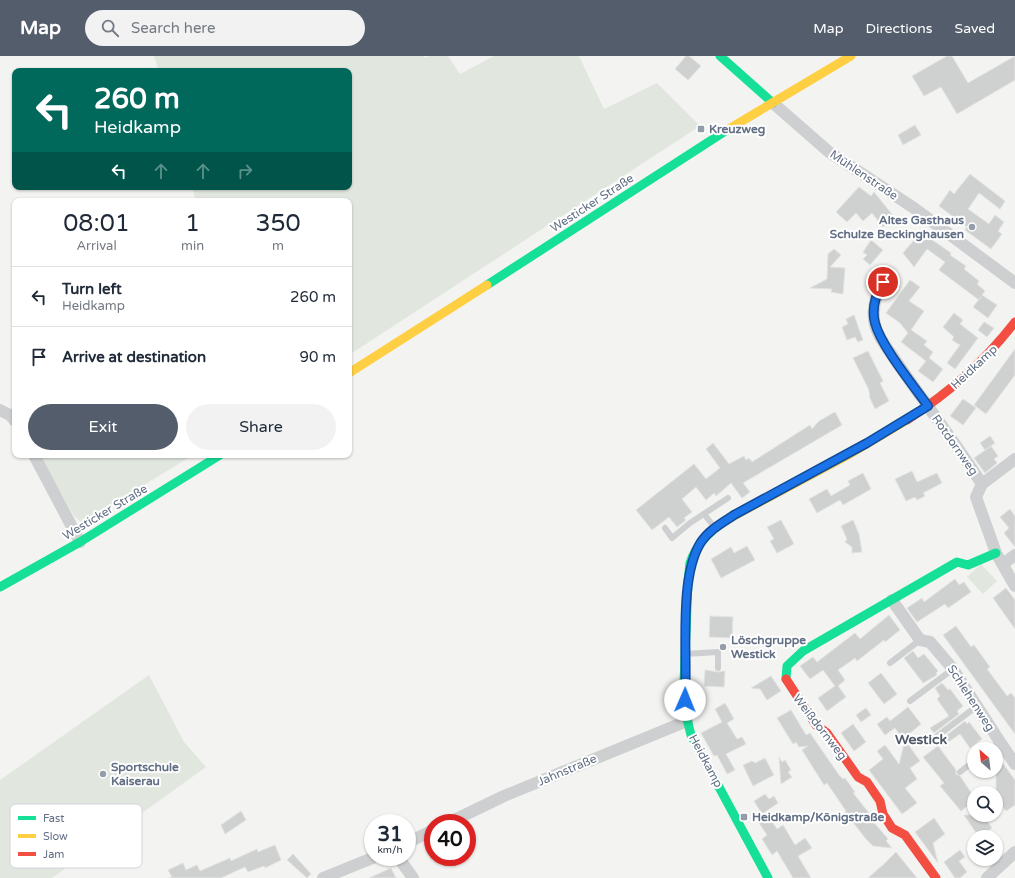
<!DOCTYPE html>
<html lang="en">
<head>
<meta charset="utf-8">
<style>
	body { margin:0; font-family:"Varela Round",sans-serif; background:#f2f2f3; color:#1f2937; height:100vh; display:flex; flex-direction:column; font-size:15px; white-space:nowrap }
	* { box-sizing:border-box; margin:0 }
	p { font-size:13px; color:#747a83 }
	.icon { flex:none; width:22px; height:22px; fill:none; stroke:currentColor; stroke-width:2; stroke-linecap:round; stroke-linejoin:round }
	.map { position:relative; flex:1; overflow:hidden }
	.side { position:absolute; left:12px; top:142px; width:340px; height:260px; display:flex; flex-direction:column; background:#fff; border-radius:8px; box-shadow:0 1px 3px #0004 }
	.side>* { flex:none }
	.top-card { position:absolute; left:12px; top:12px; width:340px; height:122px; border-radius:8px; box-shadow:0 1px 3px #0004; background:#00695c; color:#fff; overflow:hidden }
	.needle { width:26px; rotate:332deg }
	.fabs { position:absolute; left:967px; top:686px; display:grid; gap:8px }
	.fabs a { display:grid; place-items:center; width:36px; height:36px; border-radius:50%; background:#fff; box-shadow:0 1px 3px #0004; font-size:20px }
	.speed { position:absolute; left:364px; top:758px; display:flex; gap:8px; font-size:20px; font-weight:700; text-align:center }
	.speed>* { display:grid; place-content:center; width:52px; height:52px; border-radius:50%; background:#fff; box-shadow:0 1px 3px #0004; line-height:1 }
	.speed small { font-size:10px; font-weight:400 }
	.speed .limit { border:6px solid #d22; background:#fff; color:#111 }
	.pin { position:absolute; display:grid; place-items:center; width:34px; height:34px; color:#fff; margin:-17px; border:2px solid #fff; border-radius:50%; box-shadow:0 1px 4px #0007 }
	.me { position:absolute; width:44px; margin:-22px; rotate:1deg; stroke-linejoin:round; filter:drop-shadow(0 0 3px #0008) }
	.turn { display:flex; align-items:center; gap:14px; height:84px; padding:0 16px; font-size:18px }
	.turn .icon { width:52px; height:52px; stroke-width:2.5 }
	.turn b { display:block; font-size:28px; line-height:34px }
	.lanes { display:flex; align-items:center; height:38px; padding:0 16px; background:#0003; justify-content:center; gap:20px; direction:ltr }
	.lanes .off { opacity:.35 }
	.eta { display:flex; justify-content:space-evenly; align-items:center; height:68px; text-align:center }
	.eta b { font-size:24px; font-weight:600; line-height:28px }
	.cta { display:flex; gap:8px; margin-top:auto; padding:8px 16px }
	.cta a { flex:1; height:46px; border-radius:24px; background:#545d6b; color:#fff; font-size:16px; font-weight:600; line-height:46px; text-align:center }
	.cta a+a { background:#f2f2f3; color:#1f2937 }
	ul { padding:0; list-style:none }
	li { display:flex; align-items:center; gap:12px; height:60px; padding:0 16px; border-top:1px solid #e0e1e3 }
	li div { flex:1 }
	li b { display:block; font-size:15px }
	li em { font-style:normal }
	header { display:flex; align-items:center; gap:24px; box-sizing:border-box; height:56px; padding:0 20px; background:#545d6b; color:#fff }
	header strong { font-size:19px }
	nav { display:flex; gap:22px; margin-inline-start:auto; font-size:14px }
	.search { width:280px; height:36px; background:#f2f2f3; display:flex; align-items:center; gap:10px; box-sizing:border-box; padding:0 14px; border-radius:22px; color:#747a83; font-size:15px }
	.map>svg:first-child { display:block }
	.green { fill:#e1e7df }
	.building { fill:#cfd1d1; stroke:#e2e3e1 }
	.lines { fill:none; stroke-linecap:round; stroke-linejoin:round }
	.lane { stroke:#cecfd0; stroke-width:6 }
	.street { stroke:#cecfd0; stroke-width:12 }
	.fast { stroke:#16e098; stroke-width:9 }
	.slow { stroke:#ffcf43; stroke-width:9 }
	.jam { stroke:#f24e42; stroke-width:9 }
	.route-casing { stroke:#114b97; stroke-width:10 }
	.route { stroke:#1a73e8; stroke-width:7 }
	.poi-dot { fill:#949daa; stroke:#fff; stroke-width:1.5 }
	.labels { text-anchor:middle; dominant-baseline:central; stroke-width:4; stroke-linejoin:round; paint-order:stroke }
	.poi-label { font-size:12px; font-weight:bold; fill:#616e84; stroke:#fff; text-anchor:start }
	.street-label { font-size:12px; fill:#616e84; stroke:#fff }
	.quarter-label { font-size:14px; font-weight:bold; fill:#505968; stroke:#fff }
	.key { fill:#fff; stroke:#d0d4da; stroke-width:1 }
	.key-label { font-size:11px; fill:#616e84 }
</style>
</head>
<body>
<header>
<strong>Map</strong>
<div class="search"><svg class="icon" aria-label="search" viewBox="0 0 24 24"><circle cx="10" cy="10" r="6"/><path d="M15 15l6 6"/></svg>Search here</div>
<nav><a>Map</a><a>Directions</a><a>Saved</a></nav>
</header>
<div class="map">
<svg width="1015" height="822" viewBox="0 0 1015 822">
	<rect width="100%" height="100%" fill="#f3f4f1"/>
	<g class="green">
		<path d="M154,0H424L425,2L429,0H448L460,18L494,0H579L604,53L657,27L700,70L349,299V145H196L192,131H349V15H159Z"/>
		<path d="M40,399H193L82,467L74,460Z"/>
		<path d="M981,508L997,525L983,538L967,521Z"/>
		<path d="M149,619L184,686L206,711L52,822H0V724Z"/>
	</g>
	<g class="building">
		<path d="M686,0H689L701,10L688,24L675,13Z"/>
		<path d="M947,0H952L968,27L1015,0V24L957,58L941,31L924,40L912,20Z"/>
		<path d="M915,69L921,79L903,89L898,79Z"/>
		<path d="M970,118L1005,145L1000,153L979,137L968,153L989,168L995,159L1004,166L998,175L1002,178L991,193L965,174L967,171L939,150L950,134L954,138Z"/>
		<path d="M859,131L871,140L874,136L895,162L883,171L872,157L863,165L856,157L847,166L836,156Z"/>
		<path d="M921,176L951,197L950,199L966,210L964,213L979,225L977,228L985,235L982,239L997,249L988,262L973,251L981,241L979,244L939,214L945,206L927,193L914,211L903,197Z"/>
		<path d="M871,184L883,194L870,209L863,203L867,199L863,196Z"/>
		<path d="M834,193L841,199L830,211L845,212L843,238L831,236L832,233L810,232L827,223L828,198Z"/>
		<path d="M910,224L920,231L909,245L924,255L911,274L927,285L924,289L933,296L929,302L943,313L933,326L918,315L926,305L901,286L908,277L900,267L886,257Z"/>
		<path d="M954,257L963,264L960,268L978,282L955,313L947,307L960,289L952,284L954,281L943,271Z"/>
		<path d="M854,259L863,284L858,286L855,281L847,284L842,271L848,268L846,263Z"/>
		<path d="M984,266L994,272L987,281L978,274Z"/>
		<path d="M1015,293V319L986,358L974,349Z"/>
		<path d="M868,295L883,325L880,327L889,345L875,353L869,340L870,339L868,332L853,302Z"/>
		<path d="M963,343L976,352L963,369L950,360Z"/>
		<path d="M835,356L842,369L743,427L750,436L742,442L731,427L716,440L714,437L706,444L696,431L682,443L692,456L684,462L686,464L677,471L669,461L652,474L636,454L694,408L706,423L720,412L706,393L713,387L729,408L744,400L746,404L749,402L752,406L810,369L812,373L819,365Z"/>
		<path d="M990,380L995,387L985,394L980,387Z"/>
		<path d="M991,390L998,400L994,403L997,407L985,417L974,402Z"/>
		<path d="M912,415L917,426L937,417L942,427L923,437L925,440L917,444L915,441L906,445L895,423Z"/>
		<path d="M863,417L871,433L843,449L840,444L817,457L809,443L827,433L831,440L850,429L848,425Z"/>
		<path d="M1010,453L1015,460V491L1004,477L1009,472L1000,461Z"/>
		<path d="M781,464L794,488L777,497L770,485L774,483L767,471Z"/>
		<path d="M853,464L859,478L862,496L852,497V491L845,486L847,483L841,470Z"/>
		<path d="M747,490L755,504L721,522L711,503L731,491L734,497Z"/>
		<path d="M955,523L959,529L964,526L971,536L948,552L945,548L917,566L907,552L922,542L924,546Z"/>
		<path d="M1006,532L1015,544V573L993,542Z"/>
		<path d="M889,559L900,574L885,586L884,584L857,605L855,602L838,614L845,624L838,630L846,641L827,655L818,642L835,630L823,614L810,623L800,610L813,601L817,606L855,577L860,583Z"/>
		<path d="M710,560L733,561L732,582L709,581Z"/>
		<path d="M956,570L971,591L974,589L990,611L987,613L1007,640L1011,637L1015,642V678L943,579Z"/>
		<path d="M913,595L918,602L924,598L938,615L936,617L937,619L923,627L904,602Z"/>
		<path d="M705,614L718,616L725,615L724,631L704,630Z"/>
		<path d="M881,617L897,638L884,648L868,627Z"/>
		<path d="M771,620L781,635L767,644L760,633L751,632Z"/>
		<path d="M942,627L948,634L950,633L963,650L957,655L959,658L934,677L930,672L949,660L937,643L940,640L935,632Z"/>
		<path d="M725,647L734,663L727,667L737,683L742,681L746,688L726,698L735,714L727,718L717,699L714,700L701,677L722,666L715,653Z"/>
		<path d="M908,651L921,668L903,683L895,672L885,679L877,668L887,661L890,665Z"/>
		<path d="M866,652L871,659L861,666L856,659Z"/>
		<path d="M791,654L806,679L810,677L839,719L843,723L845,722L855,736L853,737L873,762L871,763L888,783L886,785L892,792L873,790L866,783L845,756L846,755L827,727L824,729L802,694L808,690L799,691L796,686L793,688L777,662Z"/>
		<path d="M965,665L967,668L969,666L982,683L970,692L960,678L942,690L939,685Z"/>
		<path d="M853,668L866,686L854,695L841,677Z"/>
		<path d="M905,684L920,705L910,712L917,723L905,732L917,747L902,758L869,714L883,703L877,695L885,689L899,708Z"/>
		<path d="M938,690L956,714V718L960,720L974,741V745L961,755L940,730L944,727L923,701Z"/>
		<path d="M779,701L782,706L785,704L791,714L788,716L792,721L781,728Z"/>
		<path d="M765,702L774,719L753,730L743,709L752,705L755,707Z"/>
		<path d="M1002,706L1015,724V749L1006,755L1002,750L996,755V711Z"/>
		<path d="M765,738L769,743L774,740L778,747L762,758L754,745Z"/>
		<path d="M241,755L246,764L225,778L221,769Z"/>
		<path d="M767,758L777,773L783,769L795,789L805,782L812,792L798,800L811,822H793L777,795L772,799L762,783L767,779L757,764Z"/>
		<path d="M964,759H983L992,772L979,781Z"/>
		<path d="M934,762L945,778L933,787L938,807L915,776Z"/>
		<path d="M275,789L281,804L265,812L264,810L248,816L245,811L221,822H169L172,821L168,814L183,807L186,814L197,809L200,815L230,802L231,805L257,793L258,796Z"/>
		<path d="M960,794L965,801L959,805L967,816L960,822H955L944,806Z"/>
		<path d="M896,796L917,822H868L885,807Z"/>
		<path d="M293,798L311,818L307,822L287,804Z"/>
		<path d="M391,812L396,822H369Z"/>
	</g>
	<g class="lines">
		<g class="lane">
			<path d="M704,458L715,472"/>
			<path d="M665,472L672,482L690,467L728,442"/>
			<path d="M685,598L718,596V612"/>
			<path d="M890,607L920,584"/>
			<path d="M910,645L953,613"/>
			<path d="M936,681L977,650"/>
			<path d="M991,693L1000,686"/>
			<path d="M960,716L974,705"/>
		</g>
		<g class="street">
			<path d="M773,47L829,96L914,152L1015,227"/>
			<path d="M889,216C879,232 872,245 874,264C876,279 888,293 896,305C924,346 955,386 982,428L976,441L996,497L1015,530"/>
			<path d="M0,354L10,359L15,365"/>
			<path d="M34,399L80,486"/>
			<path d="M982,428L1015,403"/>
			<path d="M1003,508L1015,499"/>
			<path d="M892,544L920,584L930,586L953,613L1000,686L1015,708"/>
			<path d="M448,767L504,740L687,665"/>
			<path d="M407,787L433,774"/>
			<path d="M398,801L413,822"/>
			<path d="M323,822L375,801"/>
			<path d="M987,822L1015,796"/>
		</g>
		<g class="fast">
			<path d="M720,0L773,47"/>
			<path d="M487,229L727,74"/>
			<path d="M726,464C710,475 696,488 690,507L688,525L684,626L686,659L691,679L768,822"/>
			<path d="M0,531L80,486L220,399"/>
			<path d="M786,623L787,610L803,595L957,506L968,509L996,497"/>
		</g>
		<g class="slow">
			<path d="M727,74L851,0"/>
			<path d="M349,317L487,229"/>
			<path d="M726,464L850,398L907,364"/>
		</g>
		<g class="jam">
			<path d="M907,364C951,335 982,308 1015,266"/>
			<path d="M786,623L816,669L827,677L858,721L867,726L880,745L883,758L892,772L905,779L936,822"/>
		</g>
	</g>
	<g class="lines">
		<g class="route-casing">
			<path id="route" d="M685,644C688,600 678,522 701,486C709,474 722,467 734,459L867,387L928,350C913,329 881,290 875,267C871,252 876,238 883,226"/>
		</g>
		<use href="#route" class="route"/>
	</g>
	<g class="poi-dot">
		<rect x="697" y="69" width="8" height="8" rx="2"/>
		<circle cx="972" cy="171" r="4"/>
		<circle cx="723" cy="591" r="4"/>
		<circle cx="103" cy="718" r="4"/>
		<rect x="740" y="757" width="8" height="8" rx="2"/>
	</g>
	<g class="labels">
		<g class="poi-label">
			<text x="709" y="73">Kreuzweg</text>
			<text x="964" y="164" text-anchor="end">Altes Gasthaus<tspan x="964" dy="14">Schulze Beckinghausen</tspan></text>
			<text x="731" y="584">Löschgruppe<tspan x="731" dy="14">Westick</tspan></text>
			<text x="111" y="711">Sportschule<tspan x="111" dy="14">Kaiserau</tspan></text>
			<text x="752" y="761">Heidkamp/Königstraße</text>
		</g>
		<g class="street-label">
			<text transform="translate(864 119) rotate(34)">Mühlenstraße</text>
			<text transform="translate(592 147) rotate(-33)">Westicker Straße</text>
			<text transform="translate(974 311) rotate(-43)">Heidkamp</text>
			<text transform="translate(955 389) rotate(55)">Rotdornweg</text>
			<text transform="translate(105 456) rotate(-31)">Westicker Straße</text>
			<text transform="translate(971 642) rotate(57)">Schlehenweg</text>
			<text transform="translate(820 671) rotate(52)">Weißdornweg</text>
			<text transform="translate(706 705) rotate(62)">Heidkamp</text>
			<text transform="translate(567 714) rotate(-23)">Jahnstraße</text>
		</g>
		<g class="quarter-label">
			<text x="921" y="683">Westick</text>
		</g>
	</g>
	<rect x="10" y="748" width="132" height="64" rx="6" class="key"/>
	<rect x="18" y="760" width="18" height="4" fill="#16e098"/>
	<rect x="18" y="778" width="18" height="4" fill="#ffcf43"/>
	<rect x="18" y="796" width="18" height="4" fill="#f24e42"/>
	<g class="key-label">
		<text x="43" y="766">Fast</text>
		<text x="43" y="784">Slow</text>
		<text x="43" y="802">Jam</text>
	</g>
</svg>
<div class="fabs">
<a><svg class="needle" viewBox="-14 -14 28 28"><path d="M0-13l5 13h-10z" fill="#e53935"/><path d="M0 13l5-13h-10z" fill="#747a83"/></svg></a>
<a><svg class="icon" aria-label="search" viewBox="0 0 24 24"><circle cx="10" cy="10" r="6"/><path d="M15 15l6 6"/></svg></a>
<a><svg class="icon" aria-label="layers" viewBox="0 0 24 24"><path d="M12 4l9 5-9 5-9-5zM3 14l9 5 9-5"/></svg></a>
</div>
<div class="speed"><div>31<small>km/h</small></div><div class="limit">40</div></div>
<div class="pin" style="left:883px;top:226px;background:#d93025"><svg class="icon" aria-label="arrive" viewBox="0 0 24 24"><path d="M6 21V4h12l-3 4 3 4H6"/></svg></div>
<svg class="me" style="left:685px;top:644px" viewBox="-20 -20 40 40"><circle r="19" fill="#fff"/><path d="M0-13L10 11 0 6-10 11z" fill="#1a73e8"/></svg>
<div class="top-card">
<div class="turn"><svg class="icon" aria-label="left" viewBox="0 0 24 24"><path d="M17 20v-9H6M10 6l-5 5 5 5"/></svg><div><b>260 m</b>Heidkamp</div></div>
<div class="lanes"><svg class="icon" aria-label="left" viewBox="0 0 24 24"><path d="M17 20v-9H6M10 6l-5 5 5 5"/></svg><svg class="icon off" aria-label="ahead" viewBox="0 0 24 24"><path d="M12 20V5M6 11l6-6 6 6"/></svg><svg class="icon off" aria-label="ahead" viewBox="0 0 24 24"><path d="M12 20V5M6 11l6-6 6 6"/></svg><svg class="icon off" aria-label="right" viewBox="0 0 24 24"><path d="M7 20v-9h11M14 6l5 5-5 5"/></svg></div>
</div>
<section class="side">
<div class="eta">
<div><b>08:01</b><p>Arrival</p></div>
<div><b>1</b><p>min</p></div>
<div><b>350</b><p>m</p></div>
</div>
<ul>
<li><svg class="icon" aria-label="left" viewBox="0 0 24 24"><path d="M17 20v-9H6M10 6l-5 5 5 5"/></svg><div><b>Turn left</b><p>Heidkamp</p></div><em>260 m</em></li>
<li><svg class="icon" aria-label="arrive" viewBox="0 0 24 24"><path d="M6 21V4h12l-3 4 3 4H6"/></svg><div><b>Arrive at destination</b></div><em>90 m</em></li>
</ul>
<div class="cta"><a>Exit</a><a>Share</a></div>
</section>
</div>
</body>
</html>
